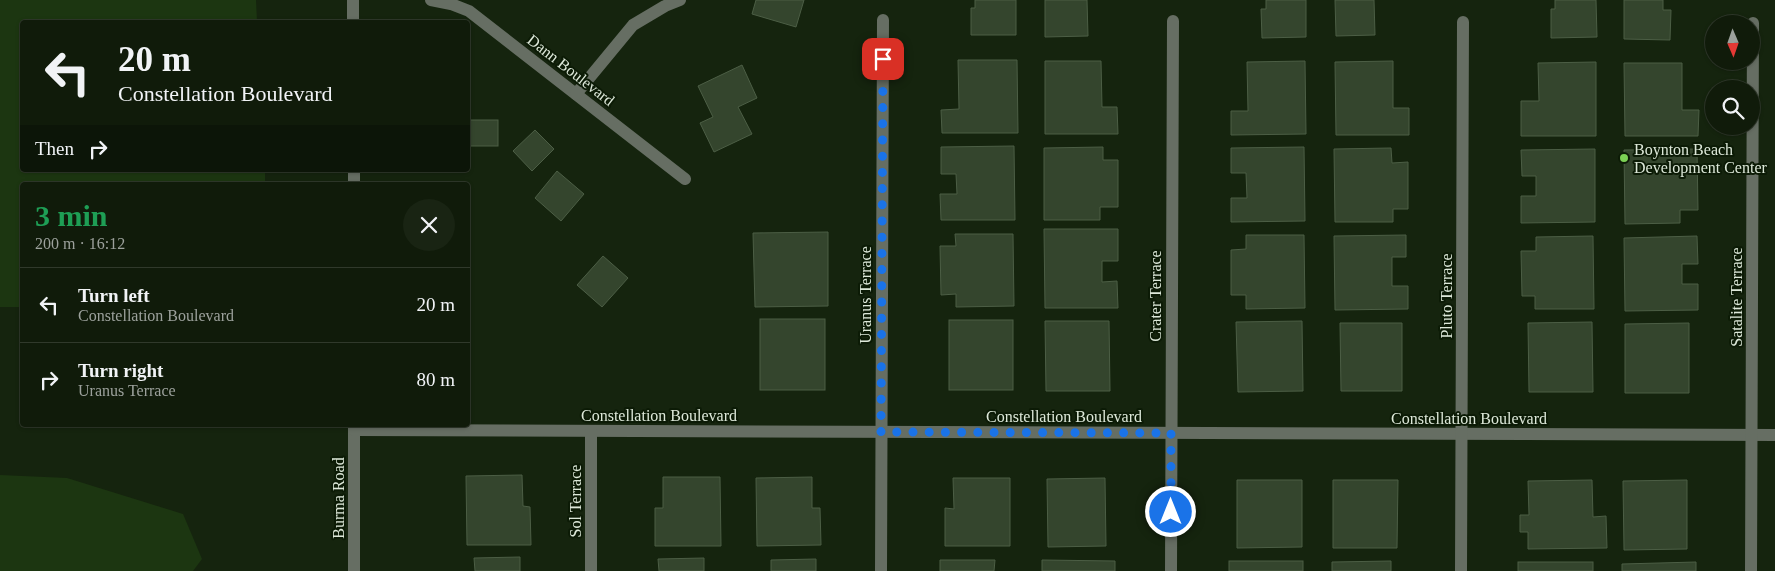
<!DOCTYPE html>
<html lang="en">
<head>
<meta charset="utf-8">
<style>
	body { margin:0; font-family:Georgia,serif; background:#192413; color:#f1f3f6; height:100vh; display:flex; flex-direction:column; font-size:19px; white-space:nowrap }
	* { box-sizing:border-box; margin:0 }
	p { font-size:16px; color:#9ca19c }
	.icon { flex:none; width:28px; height:28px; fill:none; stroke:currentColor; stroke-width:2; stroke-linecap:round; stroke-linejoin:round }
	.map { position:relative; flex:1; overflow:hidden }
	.details { position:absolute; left:20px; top:182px; width:450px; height:245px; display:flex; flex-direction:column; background:#101b0a; border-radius:5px; box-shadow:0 1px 4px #0004,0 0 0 1px #30392b }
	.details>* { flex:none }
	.hud { position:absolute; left:20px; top:20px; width:450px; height:152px; border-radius:5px; box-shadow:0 1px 4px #0004,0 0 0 1px #30392b; background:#101b0a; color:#f1f3f6; overflow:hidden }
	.needle { width:32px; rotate:178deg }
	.fabs { position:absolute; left:1705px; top:15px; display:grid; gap:10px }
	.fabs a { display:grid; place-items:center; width:55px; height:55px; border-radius:50%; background:#101b0a; box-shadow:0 1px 4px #0004,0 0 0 1px #30392b; font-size:25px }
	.pin { position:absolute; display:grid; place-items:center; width:42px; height:42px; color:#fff; margin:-21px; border-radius:10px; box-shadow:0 2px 8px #0006 }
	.me { position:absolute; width:55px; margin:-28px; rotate:0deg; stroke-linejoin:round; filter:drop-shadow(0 0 4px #0008) }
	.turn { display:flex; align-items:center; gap:18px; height:105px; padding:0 15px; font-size:22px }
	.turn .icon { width:65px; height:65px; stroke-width:2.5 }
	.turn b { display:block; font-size:35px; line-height:42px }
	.then { display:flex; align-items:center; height:48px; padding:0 15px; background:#0003; gap:10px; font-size:19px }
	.round { display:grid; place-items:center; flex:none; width:52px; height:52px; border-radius:26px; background:#192413 }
	.headline { display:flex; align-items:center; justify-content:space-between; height:85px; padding:0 15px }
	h1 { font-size:30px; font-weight:700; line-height:38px; color:#1e9e55 }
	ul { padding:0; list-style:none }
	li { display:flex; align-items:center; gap:15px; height:75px; padding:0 15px; border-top:1px solid #30392b }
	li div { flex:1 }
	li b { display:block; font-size:19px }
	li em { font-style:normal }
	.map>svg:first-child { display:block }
	.green { fill:#1c3611 }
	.building { fill:#34452d; stroke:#4c5e45 }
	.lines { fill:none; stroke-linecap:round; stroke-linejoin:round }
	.minor { stroke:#666e63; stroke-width:12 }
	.route { stroke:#1a73e8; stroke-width:9; stroke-dasharray:0 16.2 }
	.poi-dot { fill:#7cd155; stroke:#0c1b06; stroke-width:2 }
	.labels { text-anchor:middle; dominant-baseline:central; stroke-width:4; stroke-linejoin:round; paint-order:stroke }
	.street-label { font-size:16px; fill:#dde8d9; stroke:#0c1b06 }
	.poi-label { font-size:16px; fill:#dde8d9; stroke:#0c1b06; text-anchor:start }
</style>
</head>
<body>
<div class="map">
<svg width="1775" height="571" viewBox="0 0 1775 571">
	<rect width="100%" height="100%" fill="#15240e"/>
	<g class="green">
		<path d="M0,0H256L257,22H22V170H265V185H22V307H0Z"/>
		<path d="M0,475L67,478L183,514L202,559L193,571H0Z"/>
	</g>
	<g class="building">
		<path d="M756,0H804L796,27L752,14Z"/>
		<path d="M975,0H1016V35H971V8H975Z"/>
		<path d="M1045,0H1087L1088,36L1045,37Z"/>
		<path d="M1266,0H1306V37L1262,38L1261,9H1266Z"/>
		<path d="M1335,0H1374L1375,35L1336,36Z"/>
		<path d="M1555,0H1596L1597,37L1551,38V9H1555Z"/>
		<path d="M1624,0H1663V10H1671L1670,40L1624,39Z"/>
		<path d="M958,60H1017L1018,133H942L941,110L959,109Z"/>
		<path d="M1045,61H1101L1102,107H1117L1118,134H1045Z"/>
		<path d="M1305,61L1306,134L1231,135V111H1248L1247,62Z"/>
		<path d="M1393,61V108H1409V135H1336L1335,62Z"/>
		<path d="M1596,62V136H1521V101H1539L1538,63Z"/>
		<path d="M1624,63H1682V110H1699L1698,136H1625Z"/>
		<path d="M742,65L757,98L738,107L752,134L714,152L700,123L713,117L698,86Z"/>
		<rect x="468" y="120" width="30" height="26"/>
		<path d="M535,130L554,149L532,171L513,151Z"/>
		<path d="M1014,146L1015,220H941L940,194H957L956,174H941V147Z"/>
		<path d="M1103,147V160H1118V207H1100V220H1044V148Z"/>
		<path d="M1304,147L1305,221L1231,222V198H1247L1246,173H1231V148Z"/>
		<path d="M1391,148L1392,163L1408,162V209H1393V222H1335L1334,149Z"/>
		<path d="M1595,149V222L1521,223V196H1536V176H1522L1521,150Z"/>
		<path d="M1697,149L1698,210H1680V223L1625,224L1624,150Z"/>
		<path d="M557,171L584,194L561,221L535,198Z"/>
		<path d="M1044,229H1118V261H1102V282L1117,281L1118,308H1045Z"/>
		<path d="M828,232V306L755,307L753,233Z"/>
		<path d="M955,234H1013L1014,306L956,307V294L941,295L940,246H956Z"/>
		<path d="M1246,235H1304L1305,308L1246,309V295H1231V250L1246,249Z"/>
		<path d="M1406,235V257H1392V286H1408V309L1335,310L1334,236Z"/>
		<path d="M1593,236L1594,309H1535V296H1522L1521,251H1536V237Z"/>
		<path d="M1697,236L1698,264H1682V284H1698V310L1625,311L1624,238Z"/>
		<path d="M603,256L628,278L602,307L577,285Z"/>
		<rect x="760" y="319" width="65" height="71"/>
		<rect x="949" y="320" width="64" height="70"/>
		<path d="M1045,321H1109L1110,391H1046Z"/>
		<path d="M1302,321L1303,391L1238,392L1236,322Z"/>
		<path d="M1592,322L1593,392H1529L1528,323Z"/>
		<path d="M1340,323H1402V391H1341Z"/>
		<path d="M1689,323V393H1625V324Z"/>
		<path d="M522,475L523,506L530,507L531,545H467L466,476Z"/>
		<path d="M663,477H720L721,546H655V508H663Z"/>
		<path d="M812,477V508H820L821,545L757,546L756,478Z"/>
		<path d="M953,478H1010V546H945V508L954,509Z"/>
		<path d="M1105,478L1106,546L1048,547L1047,479Z"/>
		<path d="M1237,480H1302V547L1237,548Z"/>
		<path d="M1333,480H1398L1397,548H1333Z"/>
		<path d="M1592,480L1593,517L1606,516L1607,548L1528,549V532H1520V515H1529L1528,481Z"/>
		<path d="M1687,480V549L1624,550L1623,481Z"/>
		<path d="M520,557V571H475L474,558Z"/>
		<path d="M704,558V571H659L658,559Z"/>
		<path d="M816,559V571H771V560Z"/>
		<path d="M940,560H995L994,571H940Z"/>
		<path d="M1042,560L1115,561V571H1042Z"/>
		<rect x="1229" y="561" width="74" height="10"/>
		<path d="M1391,561V571H1332V562Z"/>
		<rect x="1518" y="562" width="75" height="9"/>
		<path d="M1696,562V571H1622V564Z"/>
	</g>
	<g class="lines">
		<g class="minor">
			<path d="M353,0V22"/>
			<path d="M431,0L451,4L469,11L685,179"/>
			<path d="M576,94L633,25L665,6L680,0"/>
			<path d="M354,170V185"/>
			<path d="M354,425V571"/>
			<path d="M354,430L1775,435"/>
			<path d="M591,571V431"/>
			<path d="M881,571L883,20"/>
			<path d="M1171,571L1173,21"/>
			<path d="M1461,571L1463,22"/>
			<path d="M1751,571L1753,23"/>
		</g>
	</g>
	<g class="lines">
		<path class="route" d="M883,59L881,432L1171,433V512"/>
	</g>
	<circle class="poi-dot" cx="1624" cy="158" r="5"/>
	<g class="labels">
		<g class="street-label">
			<text transform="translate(571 70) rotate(38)">Dann Boulevard</text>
			<text transform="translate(865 295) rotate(-90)">Uranus Terrace</text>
			<text transform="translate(1155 296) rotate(-90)">Crater Terrace</text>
			<text transform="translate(1446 296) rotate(-90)">Pluto Terrace</text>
			<text transform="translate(1736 297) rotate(-90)">Satalite Terrace</text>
			<text x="659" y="415">Constellation Boulevard</text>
			<text x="1064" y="416">Constellation Boulevard</text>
			<text x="1469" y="418">Constellation Boulevard</text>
			<text transform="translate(338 498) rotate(-90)">Burma Road</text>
			<text transform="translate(575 501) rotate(-90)">Sol Terrace</text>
		</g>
		<g class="poi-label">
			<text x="1634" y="149">Boynton Beach<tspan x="1634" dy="18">Development Center</tspan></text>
		</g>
	</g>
</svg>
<div class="fabs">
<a><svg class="needle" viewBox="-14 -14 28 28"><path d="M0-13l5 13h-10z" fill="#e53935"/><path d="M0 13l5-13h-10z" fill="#9ca19c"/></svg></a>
<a><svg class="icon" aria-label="search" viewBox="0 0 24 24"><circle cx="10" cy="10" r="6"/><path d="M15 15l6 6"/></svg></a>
</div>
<div class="pin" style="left:883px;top:59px;background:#d93025"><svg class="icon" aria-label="arrive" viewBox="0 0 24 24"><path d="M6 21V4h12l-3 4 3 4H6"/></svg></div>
<svg class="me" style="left:1171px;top:512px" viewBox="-20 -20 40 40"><circle r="17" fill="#1a73e8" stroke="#fff" stroke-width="3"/><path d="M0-11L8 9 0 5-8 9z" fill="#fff"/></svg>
<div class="hud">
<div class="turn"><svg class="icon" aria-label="left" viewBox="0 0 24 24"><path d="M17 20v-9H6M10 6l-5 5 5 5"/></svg><div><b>20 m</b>Constellation Boulevard</div></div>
<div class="then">Then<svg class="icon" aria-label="right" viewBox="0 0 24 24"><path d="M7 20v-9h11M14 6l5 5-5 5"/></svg></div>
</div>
<section class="details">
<div class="headline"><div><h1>3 min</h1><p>200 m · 16:12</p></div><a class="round"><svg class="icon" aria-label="close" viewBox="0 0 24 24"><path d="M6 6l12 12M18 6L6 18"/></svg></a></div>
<ul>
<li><svg class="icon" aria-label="left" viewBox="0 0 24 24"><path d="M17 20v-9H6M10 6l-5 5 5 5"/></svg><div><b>Turn left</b><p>Constellation Boulevard</p></div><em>20 m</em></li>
<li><svg class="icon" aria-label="right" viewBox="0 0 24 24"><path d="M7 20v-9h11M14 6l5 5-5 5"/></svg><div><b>Turn right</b><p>Uranus Terrace</p></div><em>80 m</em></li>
</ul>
</section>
</div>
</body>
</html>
